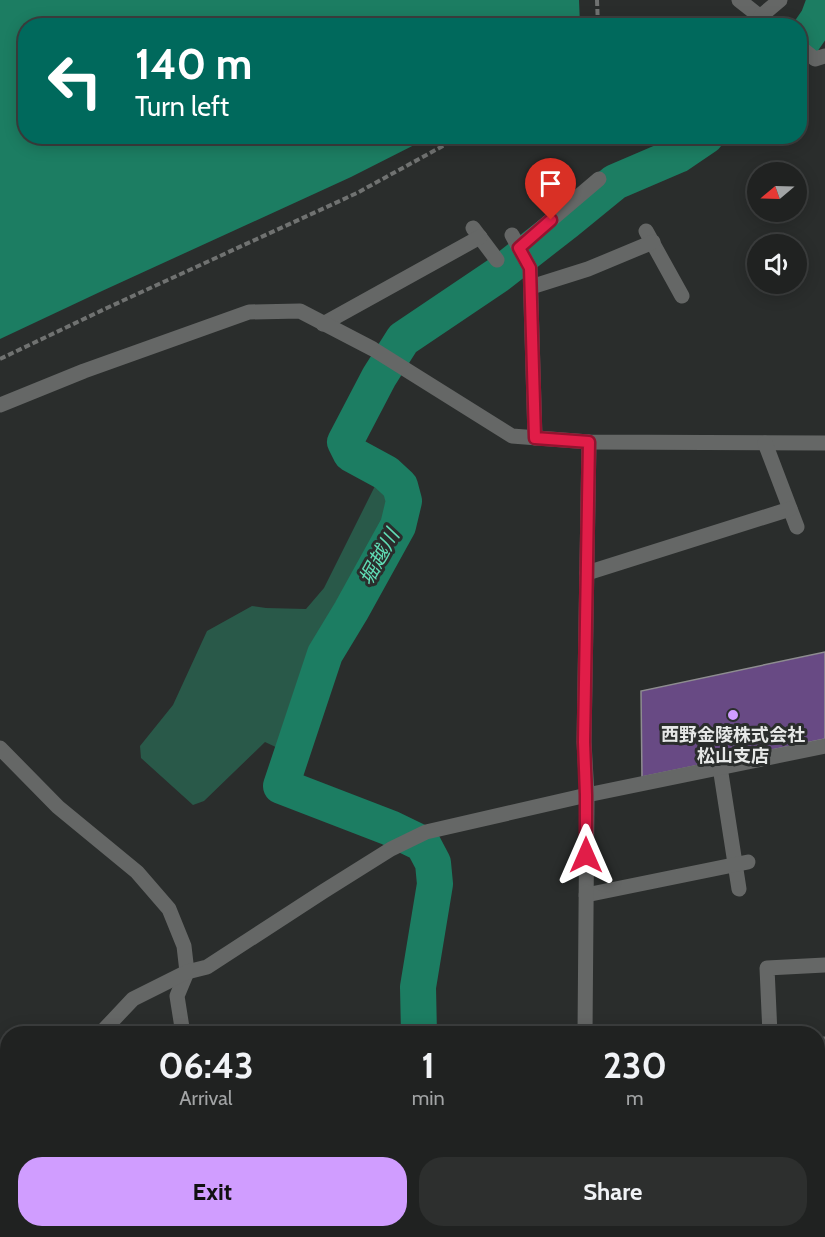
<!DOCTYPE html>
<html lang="en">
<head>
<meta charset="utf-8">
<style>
	body { margin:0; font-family:Cabin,"Noto Sans JP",sans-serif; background:#2d2f2e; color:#f1f3f6; height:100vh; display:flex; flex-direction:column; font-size:22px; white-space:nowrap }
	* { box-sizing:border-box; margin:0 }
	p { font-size:20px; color:#a2a4a5 }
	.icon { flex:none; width:33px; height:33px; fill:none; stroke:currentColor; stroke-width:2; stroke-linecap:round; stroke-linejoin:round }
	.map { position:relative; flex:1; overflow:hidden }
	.sheet { position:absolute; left:0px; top:1026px; width:825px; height:212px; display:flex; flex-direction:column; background:#202221; border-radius:24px 24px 0 0; box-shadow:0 3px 15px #0003,0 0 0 2px #3d3f3f }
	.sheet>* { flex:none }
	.hud { position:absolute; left:18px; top:18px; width:789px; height:126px; border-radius:24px; box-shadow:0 3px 15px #0003,0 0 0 2px #3d3f3f; background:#00695c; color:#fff; overflow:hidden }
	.needle { width:39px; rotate:251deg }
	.fabs { position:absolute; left:747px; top:162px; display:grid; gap:12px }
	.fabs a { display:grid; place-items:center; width:60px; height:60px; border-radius:50%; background:#202221; box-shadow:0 3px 15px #0003,0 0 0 2px #3d3f3f; font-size:30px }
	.pin { position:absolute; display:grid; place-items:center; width:51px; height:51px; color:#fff; margin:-62px -26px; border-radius:50% 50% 50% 0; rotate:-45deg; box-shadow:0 0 6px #0007 }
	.pin .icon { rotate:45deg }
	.me { position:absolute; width:66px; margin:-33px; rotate:0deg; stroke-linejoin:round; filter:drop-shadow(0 0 4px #0008) }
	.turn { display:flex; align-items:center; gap:21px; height:126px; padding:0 18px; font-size:27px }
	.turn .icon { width:78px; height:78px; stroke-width:2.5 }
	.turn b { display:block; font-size:42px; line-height:51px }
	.eta { display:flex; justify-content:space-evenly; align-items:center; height:102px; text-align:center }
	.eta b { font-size:36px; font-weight:700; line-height:42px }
	.cta { display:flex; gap:12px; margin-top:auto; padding:12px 18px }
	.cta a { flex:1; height:69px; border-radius:24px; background:#d09dff; color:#111; font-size:24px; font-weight:700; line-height:69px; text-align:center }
	.cta a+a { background:#2d2f2e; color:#f1f3f6 }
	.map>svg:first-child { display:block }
	.green { fill:#295949 }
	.water { fill:#1c7d62 }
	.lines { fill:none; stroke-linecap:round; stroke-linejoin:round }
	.river { stroke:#1c7d62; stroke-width:36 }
	.building { fill:#684a84; stroke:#8e8d90; stroke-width:1.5 }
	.path { stroke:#707271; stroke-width:4; stroke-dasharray:6 3; stroke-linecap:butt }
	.street { stroke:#656766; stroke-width:15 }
	.route-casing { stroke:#92132f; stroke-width:15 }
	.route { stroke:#e11d48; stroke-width:10 }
	.poi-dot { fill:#d09dff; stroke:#2a2d2c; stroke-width:2 }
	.labels { text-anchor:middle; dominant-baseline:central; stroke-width:6; stroke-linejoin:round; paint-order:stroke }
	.poi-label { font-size:18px; font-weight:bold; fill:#e6e8e7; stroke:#2a2d2c }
	.water-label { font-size:20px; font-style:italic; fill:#60ddb5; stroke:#2a2d2c }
</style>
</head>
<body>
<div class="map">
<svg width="825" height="1237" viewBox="0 0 825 1237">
	<rect width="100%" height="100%" fill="#2a2d2c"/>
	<path class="green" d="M376,484L386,485L396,502L392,523L320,652L282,750L265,742L204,801L193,805L141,758L140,746L173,705L207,631L252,606L266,608L306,609L324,588Z"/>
	<path class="water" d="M0,0H579L580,25L26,26V136L430,137L351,177L102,291L0,339Z"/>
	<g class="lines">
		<g class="river">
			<path d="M800,45L818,19L825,0"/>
			<path d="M419,1034L418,987L435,884L433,863L423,844L390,828L281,786L325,654L351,611L398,526L404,501L400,486L386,473L351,454L345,442L379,377L403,339L498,275L566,222L615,182L678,155L706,136"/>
			<path d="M377,1237L379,1230"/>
		</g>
	</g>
	<path class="building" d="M825,652V739L642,777L641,691Z"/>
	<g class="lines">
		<g class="path">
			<path d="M597,0L598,26"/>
			<path d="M0,359L109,307L357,193L461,136"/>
		</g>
		<g class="street">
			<path d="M739,0L772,26"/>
			<path d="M761,16L780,0"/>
			<path d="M800,47L815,59L825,56"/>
			<path d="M473,228L497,260"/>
			<path d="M646,231L682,296"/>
			<path d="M512,235L530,268L535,438"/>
			<path d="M519,247L599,179"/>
			<path d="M531,287L588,269L653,242"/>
			<path d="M323,324L480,237"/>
			<path d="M0,405L84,371L249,312L300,311L373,349L512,436L589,442L825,443"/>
			<path d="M765,443L797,527"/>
			<path d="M587,573L790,509"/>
			<path d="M0,748L58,807L137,872L169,909L184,946L187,972L177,996L183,1034"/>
			<path d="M720,767L739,889"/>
			<path d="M586,895L748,862"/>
			<path d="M100,1034L133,999L187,972L207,967L324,891L391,849L426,832L587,795L825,746"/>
			<path d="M585,1034L587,795L584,742L589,442"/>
			<path d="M770,1034L767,968L825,965"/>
			<path d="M818,1044H825"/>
			<path d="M0,1138L8,1130"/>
			<path d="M818,1157L825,1154"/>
			<path d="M210,1230V1237"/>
			<path d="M800,1230V1237"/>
			<path d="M0,1233L1,1237"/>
			<path d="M584,1237V1230"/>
		</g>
	</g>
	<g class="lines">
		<g class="route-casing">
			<path id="route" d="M551,220L519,248L530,268L535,438L589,442L584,742L586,795V855"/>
		</g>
		<use href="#route" class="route"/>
	</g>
	<circle class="poi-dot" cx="733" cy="715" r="6"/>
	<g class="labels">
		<g class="poi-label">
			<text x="733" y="735">西野金陵株式会社<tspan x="733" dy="21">松山支店</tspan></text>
		</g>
		<g class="water-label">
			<text transform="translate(379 557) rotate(-61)">堀越川</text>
		</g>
	</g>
</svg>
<div class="fabs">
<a><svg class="needle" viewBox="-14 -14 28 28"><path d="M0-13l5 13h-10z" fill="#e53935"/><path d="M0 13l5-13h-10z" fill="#a2a4a5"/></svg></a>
<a><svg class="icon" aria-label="sound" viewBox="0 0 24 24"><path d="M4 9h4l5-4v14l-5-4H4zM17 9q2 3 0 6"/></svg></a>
</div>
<div class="pin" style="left:551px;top:220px;background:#d93025"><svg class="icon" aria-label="arrive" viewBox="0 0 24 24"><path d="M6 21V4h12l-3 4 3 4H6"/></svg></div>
<svg class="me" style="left:586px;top:855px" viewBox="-20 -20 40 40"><path d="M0-17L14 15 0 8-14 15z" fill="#e11d48" stroke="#fff" stroke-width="4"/></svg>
<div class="hud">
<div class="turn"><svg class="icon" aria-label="left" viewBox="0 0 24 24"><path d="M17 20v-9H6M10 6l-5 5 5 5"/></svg><div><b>140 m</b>Turn left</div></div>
</div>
<section class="sheet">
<div class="eta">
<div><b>06:43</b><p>Arrival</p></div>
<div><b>1</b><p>min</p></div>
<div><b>230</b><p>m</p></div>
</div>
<div class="cta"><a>Exit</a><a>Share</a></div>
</section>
</div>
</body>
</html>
